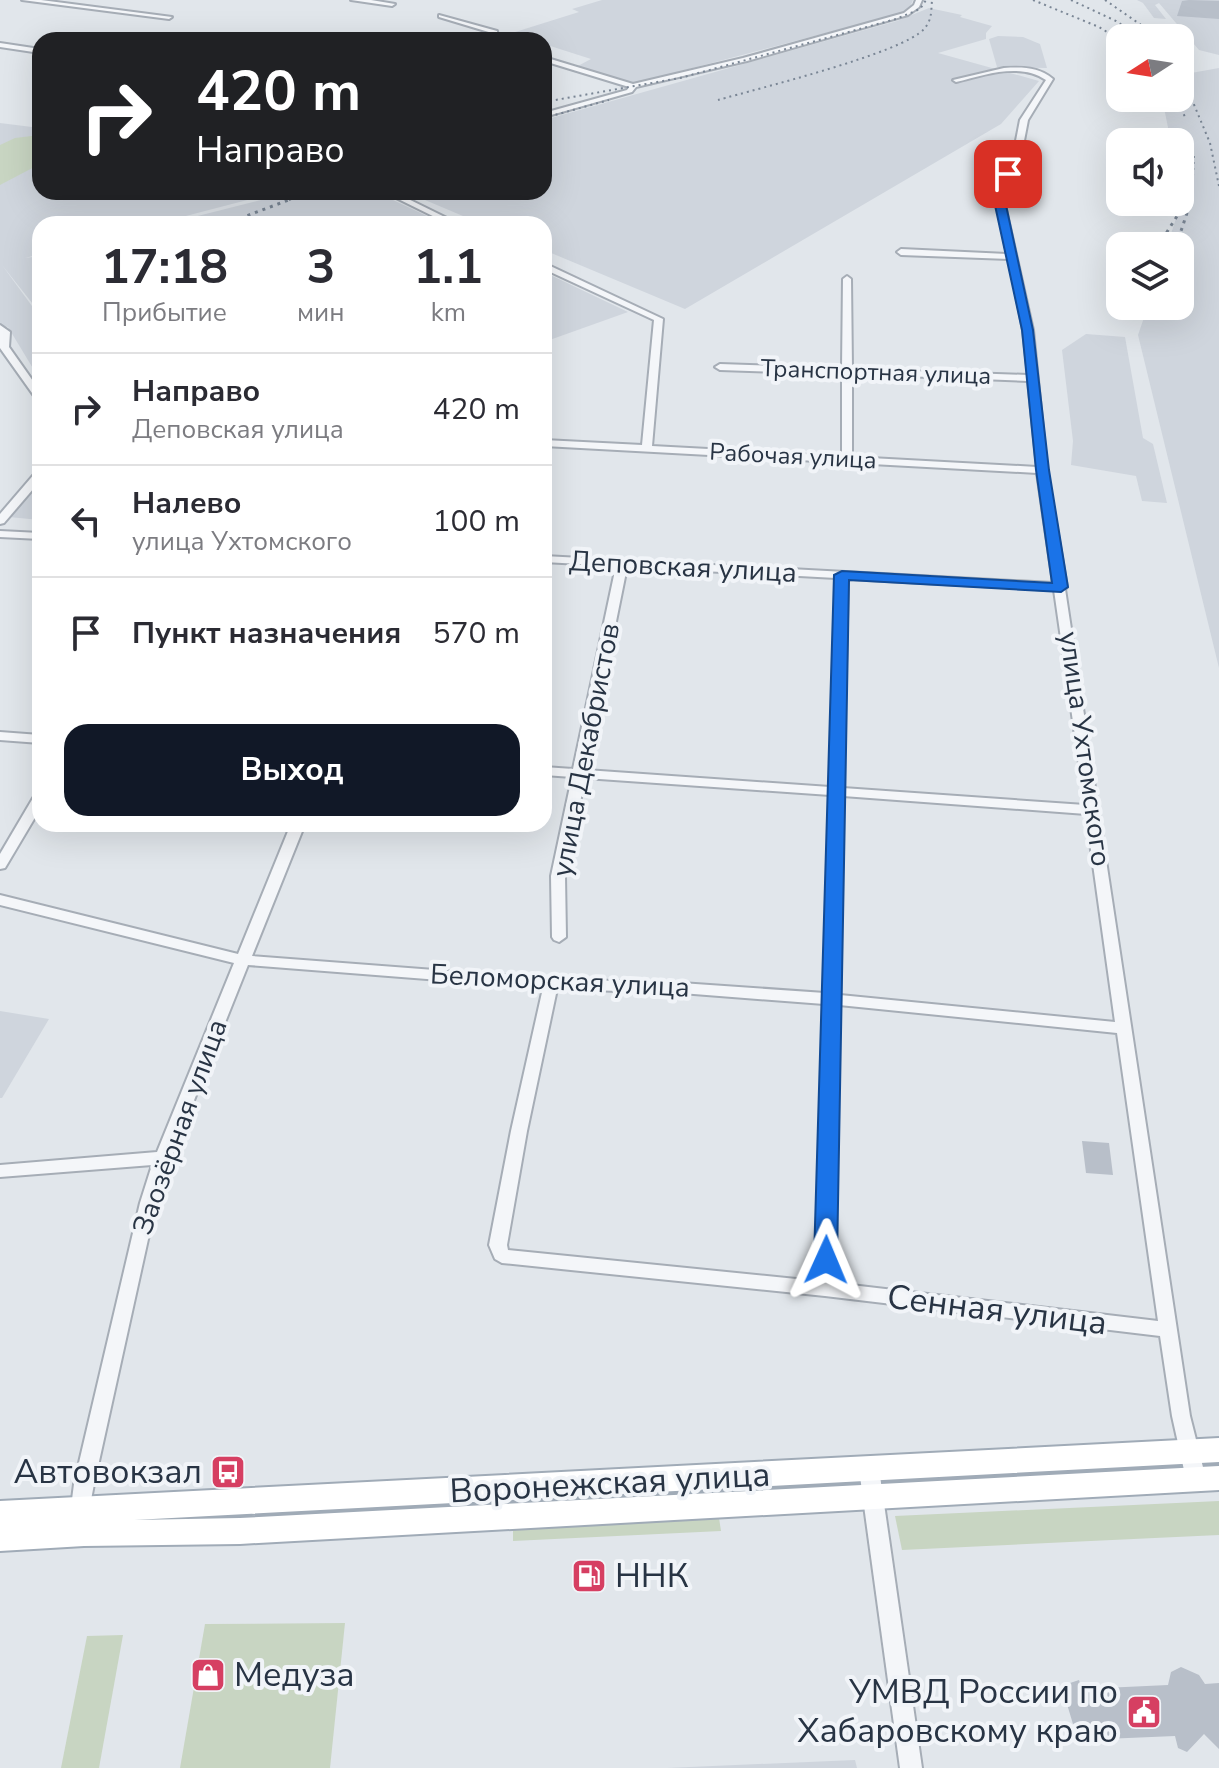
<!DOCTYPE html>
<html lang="ru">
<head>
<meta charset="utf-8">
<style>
	body { margin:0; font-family:"Nunito Sans",sans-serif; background:#f7f7f7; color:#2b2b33; height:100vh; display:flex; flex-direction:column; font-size:30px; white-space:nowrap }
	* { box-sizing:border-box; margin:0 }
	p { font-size:26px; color:#7c7c81 }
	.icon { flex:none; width:44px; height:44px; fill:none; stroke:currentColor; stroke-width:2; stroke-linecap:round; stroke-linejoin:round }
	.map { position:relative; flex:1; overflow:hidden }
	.sheet { position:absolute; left:32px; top:216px; width:520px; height:616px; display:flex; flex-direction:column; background:#fff; border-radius:24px; box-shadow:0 8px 32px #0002 }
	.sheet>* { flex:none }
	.banner { position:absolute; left:32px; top:32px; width:520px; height:168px; border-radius:24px; box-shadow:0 8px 32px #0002; background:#202124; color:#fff; overflow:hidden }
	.needle { width:52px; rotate:258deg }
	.fabs { position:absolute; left:1106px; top:24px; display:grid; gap:16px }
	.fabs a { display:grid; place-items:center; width:88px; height:88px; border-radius:16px; background:#fff; box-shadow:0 8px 32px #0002; font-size:40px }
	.pin { position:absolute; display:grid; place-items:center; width:68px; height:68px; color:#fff; margin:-34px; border-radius:16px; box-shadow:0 4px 12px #0006 }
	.me { position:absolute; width:88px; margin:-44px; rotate:1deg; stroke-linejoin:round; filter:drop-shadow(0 0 6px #0008) }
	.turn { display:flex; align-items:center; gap:28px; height:168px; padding:0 32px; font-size:36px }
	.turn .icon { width:104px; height:104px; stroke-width:2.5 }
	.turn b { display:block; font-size:56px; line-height:68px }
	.eta { display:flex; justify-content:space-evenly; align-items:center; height:136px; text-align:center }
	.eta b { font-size:48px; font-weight:700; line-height:56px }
	.primary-button { display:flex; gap:16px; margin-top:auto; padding:16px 32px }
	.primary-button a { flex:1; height:92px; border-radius:24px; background:#111827; color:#fff; font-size:32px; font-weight:700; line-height:92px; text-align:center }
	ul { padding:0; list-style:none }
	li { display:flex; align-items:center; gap:24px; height:112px; padding:0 32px; border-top:2px solid #e1e1e2 }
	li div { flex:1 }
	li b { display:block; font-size:30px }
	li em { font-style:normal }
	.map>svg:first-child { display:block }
	.built { fill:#cfd5dd }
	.green { fill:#c8d5c2 }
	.building { fill:#b8bfc9 }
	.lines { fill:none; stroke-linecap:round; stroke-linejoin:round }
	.minor-casing { stroke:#a6adb6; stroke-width:4 }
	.primary-casing { stroke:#a0abb7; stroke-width:4 }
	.minor { fill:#f4f6f9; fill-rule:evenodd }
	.primary { fill:#fff; fill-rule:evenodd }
	.rail-far1 { stroke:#7a8695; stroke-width:2; stroke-dasharray:2 4; stroke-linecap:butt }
	.rail { stroke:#7a8695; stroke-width:3; stroke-dasharray:3 5; stroke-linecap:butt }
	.route { fill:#1a73e8; stroke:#114b97; stroke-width:2 }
	.labels { text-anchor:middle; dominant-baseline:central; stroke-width:8; stroke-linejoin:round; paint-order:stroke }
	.far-street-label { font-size:24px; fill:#283444; stroke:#f1f4f8 }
	.street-label { font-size:28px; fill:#283444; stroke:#f1f4f8 }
	.near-street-label { font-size:34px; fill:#283444; stroke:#f1f4f8 }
	.near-poi-label { font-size:34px; fill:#283444; stroke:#f1f4f8; text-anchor:end }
</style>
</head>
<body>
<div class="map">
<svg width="1219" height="1768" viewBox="0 0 1219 1768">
	<rect width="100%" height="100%" fill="#e1e6eb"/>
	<g class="built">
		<path d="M602,0H913L910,7L902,13L632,84L576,67L591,59L544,44V40L512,33L579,12L572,9Z"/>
		<path d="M1137,0H1219V55L1199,50L1159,3L1155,5L1166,19L1154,18L1143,3Z"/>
		<path d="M929,8L962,15L960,17L992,26L986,33V39L938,53L1039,81L1001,124L685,309L544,250V224H482L406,192H544V120L897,21Z"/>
		<path d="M998,36L1023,37L1040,44L1047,68L997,67L989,39Z"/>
		<path d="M1219,68V668L1138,335L1148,306H1180V246H1167L1182,200L1180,142H1171L1162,98H1180V75Z"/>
		<path d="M0,123L40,128V192H278L155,224H40V254L25,258L40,256V313L2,265L40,317V380L8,327L0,326Z"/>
		<path d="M293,192H376L444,224H166Z"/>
		<path d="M544,272L628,312L544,342Z"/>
		<path d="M1086,334L1125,337L1143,438L1153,444L1167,503L1142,501L1136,476L1071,465L1073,441L1062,350Z"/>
		<path d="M40,483V520L9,517Z"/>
		<path d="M0,1011L49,1019L2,1098H0Z"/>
		<path d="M855,1760L857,1768H667Z"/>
	</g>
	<g class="green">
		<path d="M40,135V164L0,185V145L15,138Z"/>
		<path d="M1219,1501V1535L902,1550L895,1516Z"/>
		<path d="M719,1518L721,1531L513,1541V1528Z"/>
		<path d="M345,1623L330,1768H180L205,1624Z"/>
		<path d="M123,1635L99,1768H61L87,1636Z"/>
	</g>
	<g class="building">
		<path d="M1189,0L1219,1V19L1177,16L1182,1Z"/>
		<path d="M1082,1141L1109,1143L1113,1175L1086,1173Z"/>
		<path d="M1181,1667L1199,1675L1205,1684L1219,1683V1749L1204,1734L1187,1752L1178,1748L1175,1736L1081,1740L1076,1734L1063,1691L1070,1683L1079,1680L1082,1689L1168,1685L1171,1672Z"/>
	</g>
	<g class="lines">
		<g class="minor-casing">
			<g id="minor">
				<path d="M22,0H41L172,17L169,19Z"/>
				<path d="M351,0H371L395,4L392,6Z"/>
				<path d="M916,0H922L919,7L908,15L747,61L636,87L632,92L544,117V113L627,90L629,87L544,61V57L633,84L743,58L904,13L914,5Z"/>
				<path d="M439,15L497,31L498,40H492V33L439,17Z"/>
				<path d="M0,43L40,49V53L0,47Z"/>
				<path d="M1004,68C1023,67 1039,67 1053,79L1028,120L1022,151L1003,196L1033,330L1047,470L1067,587L1065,589L1190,1416L1206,1479L1203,1485L1196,1488L1189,1485L1186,1479L1172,1416L1160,1336L825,1296L502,1263L495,1259L489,1245L511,1131L543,988L248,965L171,1158L156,1203L94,1484L87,1521L80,1524L73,1521L70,1515L74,1484L140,1203L152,1165L0,1177V1165L157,1152L234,963L0,905V895L238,954L291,824H305L252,956L551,979L681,983L825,993L830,795L585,778L565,876L566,937L559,942L554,940L552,937L551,876L572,777L544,775V767L573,769L616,566L544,562V556L1053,583L1037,473L544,446V440L642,445L654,320L544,269V263L663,319L652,446L842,456V374L720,370L715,367L720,364L842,368L843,279L847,276L851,279L852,369L1028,375L1023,330L1009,259L901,255L897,252L901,249L1007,254L995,196L1014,151L1020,120L1046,80C1020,62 984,75 956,82L953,80ZM852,374L1028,381L1037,467L852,457ZM627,567L836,578L830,787L586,770ZM848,579L1054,590L1085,805L843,788ZM843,796L1086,814L1115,1022L840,995ZM557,989L681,993L824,1004L816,1281L508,1250L507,1245L527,1131ZM839,1005L1117,1033L1158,1321L834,1283Z"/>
				<path d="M384,192H394L459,224H449Z"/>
				<path d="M0,325L10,332L9,347L40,391V401L37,400L0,348Z"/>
				<path d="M40,471V481L4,523L0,524V514L36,472Z"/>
				<path d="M0,531L40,533V539L0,537Z"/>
				<path d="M0,732L40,735V743L0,740Z"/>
				<path d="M40,794V809L5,868L0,869V854L33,798Z"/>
				<path d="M869,1461L876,1463L879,1469L922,1768H900L859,1469L862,1463Z"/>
			</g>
		</g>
		<g class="primary-casing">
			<path id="primary" d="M1219,1438V1462L134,1520L240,1518L1219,1466V1490L240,1544L84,1546L0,1551V1501Z"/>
		</g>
		<use href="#minor" class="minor"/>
		<use href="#primary" class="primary"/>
		<g class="rail-far1">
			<path d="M1033,0L1099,27L1120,40"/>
			<path d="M1071,0L1116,21L1141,38"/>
			<path d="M1105,0L1160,38"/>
			<path d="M1180,71L1210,143L1219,186"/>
			<path d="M1176,98L1186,119"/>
			<path d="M718,100C756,89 903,53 924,29C932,20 931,12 932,0"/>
			<path d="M544,102L680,78L896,19L920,9L926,0"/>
			<path d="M544,118L609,100"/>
			<path d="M289,200L310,192"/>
			<path d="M1192,200L1194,152"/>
		</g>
		<g class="rail">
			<path d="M225,224L294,198"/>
			<path d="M1158,246L1188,199"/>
			<path d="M1176,246L1192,198"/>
			<path d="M1140,316L1144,306"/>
		</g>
	</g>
	<path class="route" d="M1008,171L1013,174L1004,196L1033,330L1049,470L1068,587L1061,592L849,580L837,1260L834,1266L826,1269L818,1266L814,1260L834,575L842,571L1052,583L1036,470L1022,330L993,196L1003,174Z"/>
	<defs>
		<g id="bus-square" transform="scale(1.8)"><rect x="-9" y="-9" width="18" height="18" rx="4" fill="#d63f62" stroke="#f1f4f8"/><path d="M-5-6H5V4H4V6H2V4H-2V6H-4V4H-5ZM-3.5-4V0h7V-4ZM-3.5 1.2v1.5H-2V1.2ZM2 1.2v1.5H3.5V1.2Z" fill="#fff"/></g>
		<g id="fuel-square" transform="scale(1.8)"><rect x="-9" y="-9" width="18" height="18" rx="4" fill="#d63f62" stroke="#f1f4f8"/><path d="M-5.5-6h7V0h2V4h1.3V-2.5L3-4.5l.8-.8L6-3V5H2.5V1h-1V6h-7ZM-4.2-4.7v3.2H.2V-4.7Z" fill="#fff"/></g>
		<g id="shop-square" transform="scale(1.8)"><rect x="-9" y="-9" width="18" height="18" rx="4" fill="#d63f62" stroke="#f1f4f8"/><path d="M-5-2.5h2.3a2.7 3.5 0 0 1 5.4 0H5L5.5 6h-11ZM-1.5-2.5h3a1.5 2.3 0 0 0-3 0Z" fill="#fff"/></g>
		<g id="civic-square" transform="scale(1.8)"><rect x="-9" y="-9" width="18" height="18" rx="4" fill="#d63f62" stroke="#f1f4f8"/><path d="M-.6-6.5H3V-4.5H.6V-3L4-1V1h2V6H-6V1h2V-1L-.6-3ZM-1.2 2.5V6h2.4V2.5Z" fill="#fff"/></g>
	</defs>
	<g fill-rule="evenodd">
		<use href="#bus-square" x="228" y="1472"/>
		<use href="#fuel-square" x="589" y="1576"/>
		<use href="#shop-square" x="208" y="1675"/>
		<use href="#civic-square" x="1144" y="1712"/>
	</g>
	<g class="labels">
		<g class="far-street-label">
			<text transform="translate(876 372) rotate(2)">Транспортная улица</text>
			<text transform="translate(793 456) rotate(3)">Рабочая улица</text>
		</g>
		<g class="street-label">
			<text transform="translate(683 567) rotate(3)">Деповская улица</text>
			<text transform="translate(1085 749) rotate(82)">улица Ухтомского</text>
			<text transform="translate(586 750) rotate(-79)">улица Декабристов</text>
			<text transform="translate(560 981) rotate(3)">Беломорская улица</text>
			<text transform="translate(180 1127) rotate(-70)">Заозёрная улица</text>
		</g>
		<g class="near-street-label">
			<text transform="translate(997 1310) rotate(7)">Сенная улица</text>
			<text transform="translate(610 1483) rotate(-3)">Воронежская улица</text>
		</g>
		<g class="near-poi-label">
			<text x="202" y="1472">Автовокзал</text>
			<text x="615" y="1576" text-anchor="start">ННК</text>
			<text x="234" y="1675" text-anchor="start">Медуза</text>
			<text x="1118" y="1692">УМВД России по<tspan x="1118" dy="39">Хабаровскому краю</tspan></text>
		</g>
	</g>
</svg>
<div class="fabs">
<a><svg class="needle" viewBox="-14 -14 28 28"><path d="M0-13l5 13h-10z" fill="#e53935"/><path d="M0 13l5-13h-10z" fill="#7c7c81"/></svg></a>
<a><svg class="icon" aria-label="sound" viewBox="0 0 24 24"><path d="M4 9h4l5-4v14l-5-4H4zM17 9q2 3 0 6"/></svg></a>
<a><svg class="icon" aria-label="layers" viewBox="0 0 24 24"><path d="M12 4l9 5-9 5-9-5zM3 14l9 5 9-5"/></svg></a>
</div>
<div class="pin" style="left:1008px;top:174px;background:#d93025"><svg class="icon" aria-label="arrive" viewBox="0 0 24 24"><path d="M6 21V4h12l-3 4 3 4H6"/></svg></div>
<svg class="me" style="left:826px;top:1260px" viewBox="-20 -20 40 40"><path d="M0-17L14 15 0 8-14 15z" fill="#1a73e8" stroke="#fff" stroke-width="4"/></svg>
<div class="banner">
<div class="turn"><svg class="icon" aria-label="right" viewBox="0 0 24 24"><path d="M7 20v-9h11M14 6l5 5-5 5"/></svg><div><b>420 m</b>Направо</div></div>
</div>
<section class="sheet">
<div class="eta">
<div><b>17:18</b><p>Прибытие</p></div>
<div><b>3</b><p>мин</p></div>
<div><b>1.1</b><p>km</p></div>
</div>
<ul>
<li><svg class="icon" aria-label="right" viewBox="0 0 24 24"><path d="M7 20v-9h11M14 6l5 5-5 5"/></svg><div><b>Направо</b><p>Деповская улица</p></div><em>420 m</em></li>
<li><svg class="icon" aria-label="left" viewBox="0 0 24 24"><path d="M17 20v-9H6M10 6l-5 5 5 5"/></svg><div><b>Налево</b><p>улица Ухтомского</p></div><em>100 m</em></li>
<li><svg class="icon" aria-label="arrive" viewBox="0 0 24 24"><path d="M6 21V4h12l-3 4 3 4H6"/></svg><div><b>Пункт назначения</b></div><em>570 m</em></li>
</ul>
<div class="primary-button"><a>Выход</a></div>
</section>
</div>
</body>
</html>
